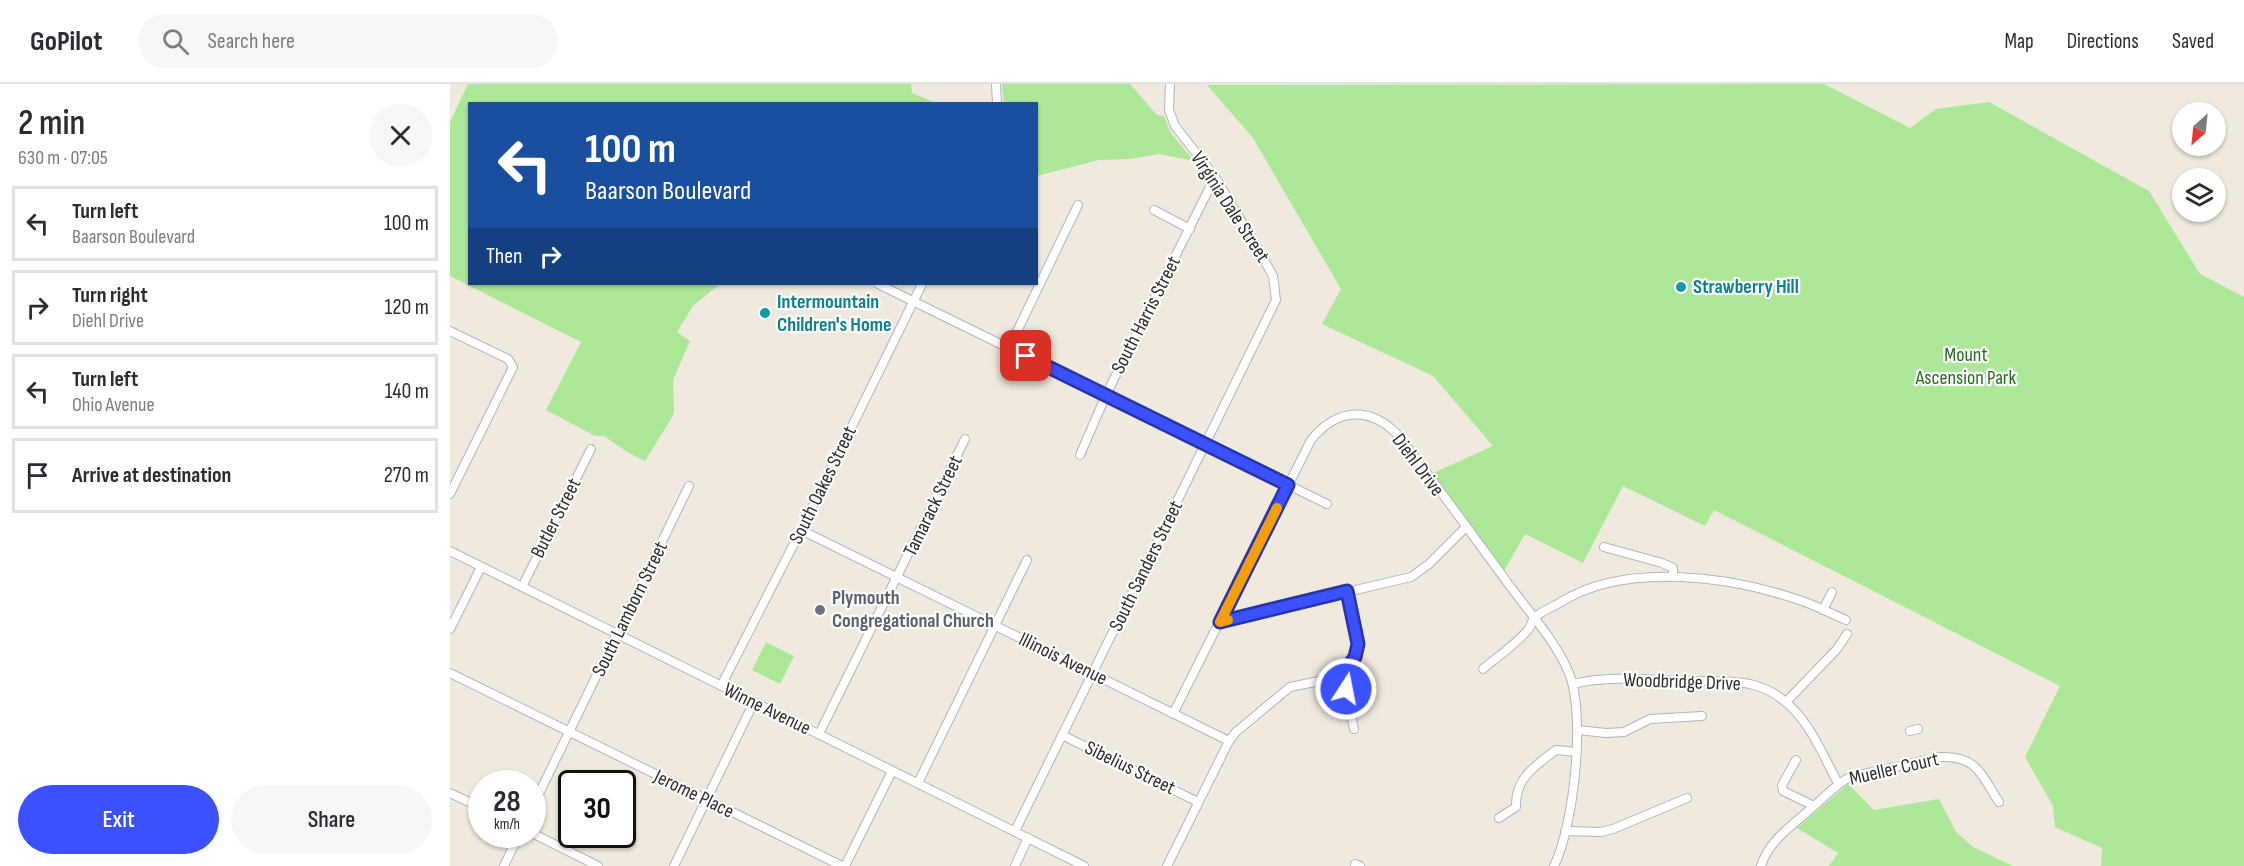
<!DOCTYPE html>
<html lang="en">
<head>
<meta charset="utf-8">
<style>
	body { margin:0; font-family:"Sofia Sans Condensed",sans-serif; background:#f7f7f7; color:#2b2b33; height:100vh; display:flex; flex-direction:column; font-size:22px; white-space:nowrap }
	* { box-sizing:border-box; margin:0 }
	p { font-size:20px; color:#7c7c81 }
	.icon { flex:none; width:33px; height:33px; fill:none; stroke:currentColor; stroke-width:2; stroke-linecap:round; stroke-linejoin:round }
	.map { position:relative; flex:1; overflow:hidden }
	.details { display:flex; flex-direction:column; background:#fff; width:450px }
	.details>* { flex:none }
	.top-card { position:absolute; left:18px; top:18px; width:570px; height:183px; border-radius:0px; box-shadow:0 2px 4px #0004; background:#1a4fa0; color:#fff; overflow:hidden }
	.needle { width:39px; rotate:207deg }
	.buttons { position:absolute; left:1722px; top:18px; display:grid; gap:12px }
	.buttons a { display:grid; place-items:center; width:54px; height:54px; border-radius:50%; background:#fff; box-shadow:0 2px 4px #0004; font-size:30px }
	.speed { position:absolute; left:18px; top:686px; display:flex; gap:12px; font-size:30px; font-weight:700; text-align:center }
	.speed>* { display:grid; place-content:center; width:78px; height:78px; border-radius:50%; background:#fff; box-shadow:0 2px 4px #0004; line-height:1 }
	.speed small { font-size:15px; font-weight:400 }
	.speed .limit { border:3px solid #111; border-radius:9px; background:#fff; color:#111 }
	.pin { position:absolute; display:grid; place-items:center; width:51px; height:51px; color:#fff; margin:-26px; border-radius:12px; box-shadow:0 3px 9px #0006 }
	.me { position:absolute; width:66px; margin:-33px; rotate:11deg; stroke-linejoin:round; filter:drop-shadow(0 0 4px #0008) }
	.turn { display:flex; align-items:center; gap:21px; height:126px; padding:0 18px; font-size:27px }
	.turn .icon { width:78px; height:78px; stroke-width:2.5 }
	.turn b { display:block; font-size:42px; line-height:51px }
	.then { display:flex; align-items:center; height:57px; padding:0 18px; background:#0003; gap:12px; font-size:22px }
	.round { display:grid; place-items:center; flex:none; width:63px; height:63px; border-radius:32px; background:#f7f7f7 }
	.headline { display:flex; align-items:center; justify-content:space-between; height:102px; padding:0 18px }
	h1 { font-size:36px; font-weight:600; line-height:45px }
	.primary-button { display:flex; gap:12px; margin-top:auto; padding:12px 18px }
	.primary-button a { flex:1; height:69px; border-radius:36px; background:#3b50ff; color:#fff; font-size:24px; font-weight:600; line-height:69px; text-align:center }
	.primary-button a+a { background:#f7f7f7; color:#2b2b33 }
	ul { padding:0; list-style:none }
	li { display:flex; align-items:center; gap:18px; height:75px; margin:0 12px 9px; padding:0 6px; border:3px solid #e1e1e2; border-radius:0px }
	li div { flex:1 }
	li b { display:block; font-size:22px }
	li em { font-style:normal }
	header { display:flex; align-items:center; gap:36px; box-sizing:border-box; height:84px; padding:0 30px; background:#fff; border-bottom:2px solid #e1e1e2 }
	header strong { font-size:28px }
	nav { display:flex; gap:33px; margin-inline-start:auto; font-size:21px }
	.search { width:420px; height:54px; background:#f7f7f7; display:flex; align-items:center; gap:15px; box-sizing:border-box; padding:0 21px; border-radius:33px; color:#7c7c81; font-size:22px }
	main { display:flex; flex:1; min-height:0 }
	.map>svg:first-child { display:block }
	.green { fill:#ade898 }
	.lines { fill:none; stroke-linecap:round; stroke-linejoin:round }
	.minor-casing { stroke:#b2b3c1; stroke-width:10 }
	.minor { stroke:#fff; stroke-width:8 }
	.route-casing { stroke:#2634a6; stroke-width:15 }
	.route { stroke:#3b50ff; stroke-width:10 }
	.slow { stroke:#f59e0b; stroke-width:10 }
	.culture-dot { fill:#0f9aa8; stroke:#fff; stroke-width:2 }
	.worship-dot { fill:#6b7280; stroke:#fff; stroke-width:2 }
	.labels { text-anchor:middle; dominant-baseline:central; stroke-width:4.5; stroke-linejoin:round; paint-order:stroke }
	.street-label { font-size:20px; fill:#2d2d2d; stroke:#fff }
	.culture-label { font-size:20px; font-weight:bold; fill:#0d838f; stroke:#fff; text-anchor:start }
	.park-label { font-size:20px; fill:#217016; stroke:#fff }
	.worship-label { font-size:20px; font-weight:bold; fill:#5b616d; stroke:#fff; text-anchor:start }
</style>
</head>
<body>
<header>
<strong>GoPilot</strong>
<div class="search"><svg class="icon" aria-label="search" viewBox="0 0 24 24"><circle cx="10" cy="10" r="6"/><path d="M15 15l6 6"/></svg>Search here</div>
<nav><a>Map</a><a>Directions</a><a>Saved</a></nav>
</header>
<main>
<section class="details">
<div class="headline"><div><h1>2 min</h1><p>630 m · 07:05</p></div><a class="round"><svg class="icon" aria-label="close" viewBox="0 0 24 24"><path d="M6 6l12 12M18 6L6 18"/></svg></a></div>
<ul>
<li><svg class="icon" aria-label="left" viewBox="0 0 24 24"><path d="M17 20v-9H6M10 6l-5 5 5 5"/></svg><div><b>Turn left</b><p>Baarson Boulevard</p></div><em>100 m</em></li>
<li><svg class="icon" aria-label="right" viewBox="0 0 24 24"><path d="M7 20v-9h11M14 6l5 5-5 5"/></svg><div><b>Turn right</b><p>Diehl Drive</p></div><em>120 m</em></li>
<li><svg class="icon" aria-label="left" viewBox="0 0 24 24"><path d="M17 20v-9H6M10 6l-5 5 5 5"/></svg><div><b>Turn left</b><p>Ohio Avenue</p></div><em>140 m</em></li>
<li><svg class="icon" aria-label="arrive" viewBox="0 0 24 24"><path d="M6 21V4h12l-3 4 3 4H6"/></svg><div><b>Arrive at destination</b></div><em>270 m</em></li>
</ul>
<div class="primary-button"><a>Exit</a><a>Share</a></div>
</section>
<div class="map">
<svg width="1794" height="782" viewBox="0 0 1794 782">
	<rect width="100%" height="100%" fill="#efe9de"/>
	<g class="green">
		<path d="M18,0H461L462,9L486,19L20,20V200H270L243,222L227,248L240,257L223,296L224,330L195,377L177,368L154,352H145L96,326L131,258L0,192V38Z"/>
		<path d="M552,0H680L707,31L714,32L720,48L744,77L709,70L680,75L649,76L587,92L586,20L554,19Z"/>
		<path d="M1374,0L1460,44L1486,25L1539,18L1699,107L1750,190L1794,213V782H1651L1652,764L1605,743L1603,722L1575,673L1610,602L1264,426L1255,442L1173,402L1133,479L1075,450L1054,487L981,390L1043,362L983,292L872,240L891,205L803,54L757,1Z"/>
		<path d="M316,558L344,572L330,600L302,586Z"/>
		<path d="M1398,700L1424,726L1489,715L1506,748L1523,763L1563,782H1379L1388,769L1347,744Z"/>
	</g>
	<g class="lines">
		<g class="minor-casing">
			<g id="minor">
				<path d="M546,0L547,20"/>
				<path d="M704,126L740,145"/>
				<path d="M428,200L877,420"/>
				<path d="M0,247L58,275L63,283L0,410"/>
				<path d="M559,264L628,121"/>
				<path d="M630,371L656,311L765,93"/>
				<path d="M351,446L779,657"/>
				<path d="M1154,463L1212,479L1223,484V493"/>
				<path d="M0,467L634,782"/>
				<path d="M72,503L141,365"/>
				<path d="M1373,526L1382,508"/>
				<path d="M770,538L961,493L979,480L1016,443"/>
				<path d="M0,545L31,483"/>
				<path d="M1033,585C1047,573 1065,561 1078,546C1081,543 1081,538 1084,534C1090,528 1103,523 1111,518C1175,478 1278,492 1346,515C1363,520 1380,529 1396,536"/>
				<path d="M0,589L392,782"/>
				<path d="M893,590L904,645"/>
				<path d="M1123,600C1160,591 1202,596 1241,597C1260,597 1282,596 1300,600C1312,603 1324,608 1333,616C1359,635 1373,672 1388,699"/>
				<path d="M271,602L351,446L472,200"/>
				<path d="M1336,618L1387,565L1397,550"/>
				<path d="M723,630L861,356C886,325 919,321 948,351C985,399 1021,449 1057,498C1078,527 1105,556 1119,589C1136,630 1124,742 1104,782"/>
				<path d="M1128,646L1156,649L1174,648L1200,635L1252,632"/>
				<path d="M1460,647L1468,645"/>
				<path d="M369,650L515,355"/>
				<path d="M612,651L748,718"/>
				<path d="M1346,676L1332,701L1333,707L1364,722"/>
				<path d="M468,699L577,476"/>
				<path d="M0,709L32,724"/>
				<path d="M82,724L239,402"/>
				<path d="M1049,734L1066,723C1065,694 1085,682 1106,666L1127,668"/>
				<path d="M565,747L826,216L823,192L804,158L765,93L725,42L719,26L720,0"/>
				<path d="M1115,747L1151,748L1163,745L1237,714"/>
				<path d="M82,749L148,782"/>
				<path d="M905,780L910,782"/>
				<path d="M54,782L69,750"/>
				<path d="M224,782L304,618"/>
				<path d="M395,782L442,687"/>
				<path d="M565,782L578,754"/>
				<path d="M717,782L779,657L786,648L840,603L884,594L893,590L905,573L908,560L897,507"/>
				<path d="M1311,782C1319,756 1344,740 1364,722C1376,712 1386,700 1400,693L1491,673C1528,672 1531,691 1549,718"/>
			</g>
		</g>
		<use href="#minor" class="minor"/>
	</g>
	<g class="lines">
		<g class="route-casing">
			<path id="route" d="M576,272L838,401L770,538L897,507L908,560L905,573L893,590L896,605"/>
		</g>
		<use href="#route" class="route"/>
		<path class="slow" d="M778,536L770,538L827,424"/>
	</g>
	<g class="culture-dot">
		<circle cx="1231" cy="203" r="6"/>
		<circle cx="315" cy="229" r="6"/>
	</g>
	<circle class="worship-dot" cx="370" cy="526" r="6"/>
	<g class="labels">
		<g class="street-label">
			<text transform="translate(780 123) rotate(57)">Virginia Dale Street</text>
			<text transform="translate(696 231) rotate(-63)">South Harris Street</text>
			<text transform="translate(968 381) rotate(53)">Diehl Drive</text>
			<text transform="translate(373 401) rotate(-64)">South Oakes Street</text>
			<text transform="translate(483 422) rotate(-64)">Tamarack Street</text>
			<text transform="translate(106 434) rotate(-63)">Butler Street</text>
			<text transform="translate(696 482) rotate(-64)">South Sanders Street</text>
			<text transform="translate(180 525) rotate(-64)">South Lamborn Street</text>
			<text transform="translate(613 575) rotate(26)">Illinois Avenue</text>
			<text transform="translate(1232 598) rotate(2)">Woodbridge Drive</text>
			<text transform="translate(317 625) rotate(26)">Winne Avenue</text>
			<text transform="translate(680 684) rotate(26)">Sibelius Street</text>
			<text transform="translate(1444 685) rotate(-13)">Mueller Court</text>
			<text transform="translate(244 710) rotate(26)">Jerome Place</text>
		</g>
		<g class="culture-label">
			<text x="1243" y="203">Strawberry Hill</text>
			<text x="327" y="218">Intermountain<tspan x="327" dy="23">Children's Home</tspan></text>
		</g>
		<g class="park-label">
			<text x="1516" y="271">Mount<tspan x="1516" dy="23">Ascension Park</tspan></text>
		</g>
		<g class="worship-label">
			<text x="382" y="514">Plymouth<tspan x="382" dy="23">Congregational Church</tspan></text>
		</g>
	</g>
</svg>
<div class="buttons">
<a><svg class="needle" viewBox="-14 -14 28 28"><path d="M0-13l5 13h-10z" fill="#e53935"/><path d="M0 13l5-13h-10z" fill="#7c7c81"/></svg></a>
<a><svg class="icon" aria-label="layers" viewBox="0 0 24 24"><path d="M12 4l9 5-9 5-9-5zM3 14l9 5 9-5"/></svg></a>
</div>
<div class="speed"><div>28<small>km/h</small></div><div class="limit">30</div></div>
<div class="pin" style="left:576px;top:272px;background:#d93025"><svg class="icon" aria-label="arrive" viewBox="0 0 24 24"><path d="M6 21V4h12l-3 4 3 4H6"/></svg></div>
<svg class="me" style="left:896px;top:605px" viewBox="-20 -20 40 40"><circle r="17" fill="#3b50ff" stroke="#fff" stroke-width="3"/><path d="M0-11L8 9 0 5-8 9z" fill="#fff"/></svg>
<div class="top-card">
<div class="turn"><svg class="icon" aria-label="left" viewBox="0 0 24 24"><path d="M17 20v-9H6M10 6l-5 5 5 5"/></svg><div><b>100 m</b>Baarson Boulevard</div></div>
<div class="then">Then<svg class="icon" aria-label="right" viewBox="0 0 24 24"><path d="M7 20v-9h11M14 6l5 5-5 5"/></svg></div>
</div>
</div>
</main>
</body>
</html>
